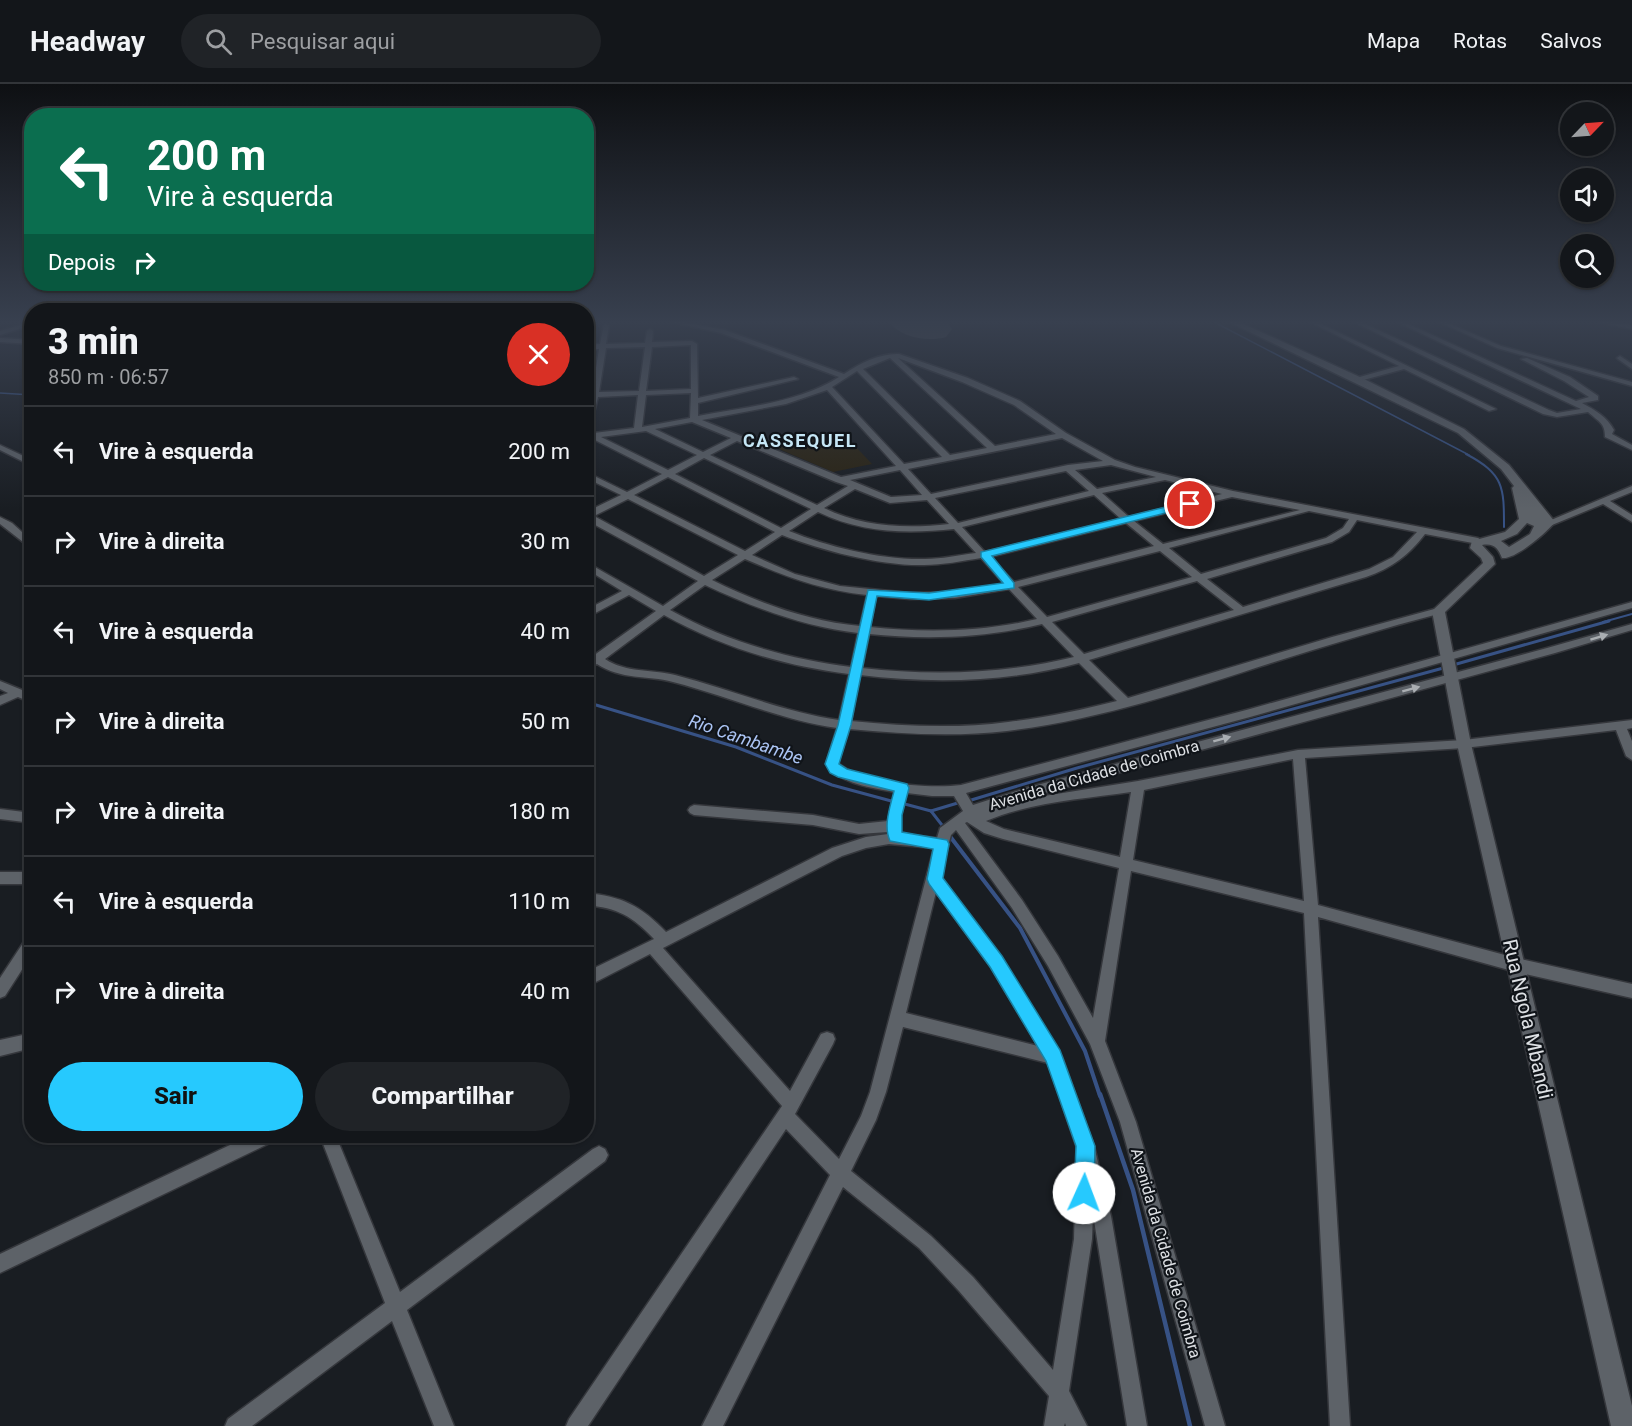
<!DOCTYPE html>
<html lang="pt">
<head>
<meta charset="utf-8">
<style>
	body { margin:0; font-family:Roboto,sans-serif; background:#202327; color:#f1f3f6; height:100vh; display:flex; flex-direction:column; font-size:22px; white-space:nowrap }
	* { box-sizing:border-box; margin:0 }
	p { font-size:20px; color:#9d9fa2 }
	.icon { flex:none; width:33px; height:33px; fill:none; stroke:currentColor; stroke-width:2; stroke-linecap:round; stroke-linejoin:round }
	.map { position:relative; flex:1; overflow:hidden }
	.side { position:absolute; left:24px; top:219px; width:570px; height:840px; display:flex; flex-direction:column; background:#13161a; border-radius:24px; box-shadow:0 2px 4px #0004,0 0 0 2px #323539 }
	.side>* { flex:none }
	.hud { position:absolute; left:24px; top:24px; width:570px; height:183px; border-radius:24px; box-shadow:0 2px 4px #0004,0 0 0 2px #323539; background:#0b6e4f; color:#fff; overflow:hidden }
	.needle { width:39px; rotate:65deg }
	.controls { position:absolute; left:1560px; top:18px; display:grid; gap:12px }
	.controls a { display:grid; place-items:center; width:54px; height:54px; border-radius:50%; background:#13161a; box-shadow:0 2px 4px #0004,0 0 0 2px #323539; font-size:30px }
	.pin { position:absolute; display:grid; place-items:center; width:51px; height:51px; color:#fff; margin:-26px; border:3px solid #fff; border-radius:50%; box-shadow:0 2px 6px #0007 }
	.me { position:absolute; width:66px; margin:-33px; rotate:2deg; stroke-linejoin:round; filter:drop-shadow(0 0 4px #0008) }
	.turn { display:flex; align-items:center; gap:21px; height:126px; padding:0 24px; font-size:27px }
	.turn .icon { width:78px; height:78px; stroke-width:2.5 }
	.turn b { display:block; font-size:42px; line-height:51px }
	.then { display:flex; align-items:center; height:57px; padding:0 24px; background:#0003; gap:12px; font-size:22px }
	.round { display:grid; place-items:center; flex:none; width:63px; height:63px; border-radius:32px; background:#202327 }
	.head { display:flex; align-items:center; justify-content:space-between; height:102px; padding:0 24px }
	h1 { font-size:36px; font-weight:800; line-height:45px }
	.action { display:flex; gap:12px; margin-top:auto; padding:12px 24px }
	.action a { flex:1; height:69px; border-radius:36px; background:#26c9fe; color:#111; font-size:24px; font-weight:800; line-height:69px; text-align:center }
	.action a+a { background:#202327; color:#f1f3f6 }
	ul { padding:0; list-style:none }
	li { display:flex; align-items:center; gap:18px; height:90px; padding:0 24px; border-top:2px solid #323539 }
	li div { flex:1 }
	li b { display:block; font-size:22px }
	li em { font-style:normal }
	header { display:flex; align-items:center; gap:36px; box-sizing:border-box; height:84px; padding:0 30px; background:#13161a; border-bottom:2px solid #323539 }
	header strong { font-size:28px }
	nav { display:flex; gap:33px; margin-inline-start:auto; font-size:21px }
	.search { width:420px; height:54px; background:#202327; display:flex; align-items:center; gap:15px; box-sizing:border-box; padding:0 21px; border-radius:33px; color:#9d9fa2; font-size:22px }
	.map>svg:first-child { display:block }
	.medical { fill:#2a2312 }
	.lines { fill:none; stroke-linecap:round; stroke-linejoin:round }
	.stream-far4 { stroke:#375285; stroke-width:1.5 }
	.stream-far3 { stroke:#375285; stroke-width:2 }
	.stream-far2 { stroke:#375285; stroke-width:3 }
	.stream-far1 { stroke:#375285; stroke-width:4 }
	.stream { stroke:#375285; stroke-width:4.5 }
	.runway { fill:#484b50; fill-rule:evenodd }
	.minor-casing { stroke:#35373c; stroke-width:3 }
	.tertiary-casing { stroke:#35373c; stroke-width:3 }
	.minor { fill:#5d6268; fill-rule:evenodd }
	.tertiary { fill:#5d6268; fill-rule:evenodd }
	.oneway { fill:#aaaeb2 }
	.route { fill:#26c9fe; stroke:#1983a5; stroke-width:1.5 }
	.labels { text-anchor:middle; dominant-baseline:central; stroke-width:4.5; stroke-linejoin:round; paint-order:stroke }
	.street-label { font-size:16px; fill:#dde0e4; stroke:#101419 }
	.far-district-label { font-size:18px; font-weight:bold; letter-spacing:1.5px; fill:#c5e6f5; stroke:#101419 }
	.water-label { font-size:18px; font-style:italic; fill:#abc4f4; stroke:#101419 }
	.near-street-label { font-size:20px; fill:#dde0e4; stroke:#101419 }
</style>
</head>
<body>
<header>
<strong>Headway</strong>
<div class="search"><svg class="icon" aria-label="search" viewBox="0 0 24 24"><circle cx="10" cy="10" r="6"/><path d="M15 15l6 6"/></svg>Pesquisar aqui</div>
<nav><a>Mapa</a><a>Rotas</a><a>Salvos</a></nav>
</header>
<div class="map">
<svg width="1632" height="1342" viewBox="0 0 1632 1342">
	<rect width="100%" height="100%" fill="#191d22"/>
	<path class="medical" d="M843,349L872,380L833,388L774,363Z"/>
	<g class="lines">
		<g class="stream-far4">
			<path d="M1214,238L1469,371"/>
			<path d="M0,309L32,311"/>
		</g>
		<g class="stream-far3">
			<path d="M1466,370C1504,390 1504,403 1504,443"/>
			<path d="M1603,538L1632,530"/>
		</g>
		<g class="stream-far2">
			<path d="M1453,581L1609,537"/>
			<path d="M586,618L736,663L832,701L895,718"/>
			<path d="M968,717L1077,684L1447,583"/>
			<path d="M901,719L931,727"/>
			<path d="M931,727L961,718"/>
			<path d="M931,727L945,745"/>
		</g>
		<path class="stream-far1" d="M949,751L1020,844L1085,967L1100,1012"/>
		<path class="stream" d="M1100,1010L1133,1106L1190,1342"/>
		<path class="runway" d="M889,238H947L952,245L946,253C928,258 901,254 889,238Z"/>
		<g class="minor-casing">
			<g id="minor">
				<path d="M30,238L32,241L0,251V247Z"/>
				<path d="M672,238H683L725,246L844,290C860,279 881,269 899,270L968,294L1020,317L1066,349L1115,376L1135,383L1233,407L1478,454L1483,457L1478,460L1425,450C1409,471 1392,484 1366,493L1089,576L1128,614L1332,553L1438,524L1442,525V529C1384,544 1328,561 1271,579C1185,607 1098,636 1007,647C955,653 901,650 849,645L838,679C862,700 931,705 961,701L1250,625L1632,518V524L1250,633L966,709L973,721L1026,704L1547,564L1632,540V546L1555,569L1019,716L1138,697L1298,666L1464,656L1632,636V644L1627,645L1632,657V676L1626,672L1616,646L1464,664L1305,674L1318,821L1516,874L1632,900V914L1516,888L1318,833L1350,1342H1330L1304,829L1131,787L1105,957L1136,1038L1225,1342H1205L1120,1038L1090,960L1048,882L1012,824L956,746L951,751L940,792L1001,873L1062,973L1094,1062L1111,1132L1147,1342H1127L1093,1130L1092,1155L1069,1307L1087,1342H1066L1065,1339L1064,1342H1044L1049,1312L959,1207L919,1164L843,1103L723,1342H702L830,1091L786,1045L588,1342H566L569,1335L782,1022L650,870L586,903V888L654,855C632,832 618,824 586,821V809C622,812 641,822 666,848L832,764L866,753L888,750V748L859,750L813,741L694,731L690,729L688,726L690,723L694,721L813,731L859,740L888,737L895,708C873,704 839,700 826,680L837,644C780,636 728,612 673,598C647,591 621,596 597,580L586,586V577L656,527L629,511L586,534V526L622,507L586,485V478L663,522L698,497L586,436V428L621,411L586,394V388L627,408L662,390L591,354H586V350L634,344L638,311L598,313L590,345L586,347V329L591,313H586V309H592L599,265H586V261L600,260L604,240L609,241L606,260L645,259L647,247L650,245L653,247L652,258L692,257L697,260L698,314L794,293L798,295L698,319V332C745,323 798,319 839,293L721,249ZM691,261V305L646,307L652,263ZM645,263L639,307L599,308L606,264ZM890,274L987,364L950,371L863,285ZM898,274L962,298L1014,321L1056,350L995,362ZM857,287L942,373L904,380L832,303ZM827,306L896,382L841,393L702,336L786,320ZM691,309L690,334L642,343L646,311ZM692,338L731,354L703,368L655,345ZM646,347L697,371L668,386L601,353ZM1062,354L1103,377L1068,381L931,410L908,385ZM737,357L836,398L848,402L817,421L710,371ZM704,374L811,425L781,444L675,390ZM1111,381L1156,393L1097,405L1075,386ZM900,386L922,411L891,413L850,396ZM1066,387L1089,407L958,439L935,414ZM668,393L775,448L745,467L634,411ZM1165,396L1222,410L1129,433L1102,409ZM855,405L890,419L927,416L949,440C906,445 863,443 824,424ZM1094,411L1121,435L985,468L962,443ZM1232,413L1300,426L1163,460L1134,437ZM628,415L738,471L704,492L594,432ZM1309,427L1349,435L1343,444L1326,454L1201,490L1169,464ZM818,428C861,449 907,450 954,445L976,469C959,471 942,475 925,475C881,476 829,463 789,447ZM1357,436L1417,448L1393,473L1369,485L1243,523L1207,495L1332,458L1349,448ZM1126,439L1154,462L1014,498L990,473ZM782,451C824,467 880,482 924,481C943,481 962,477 981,474L1004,500L955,508L910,509L840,502L795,490L752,471ZM1160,467L1192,493L1047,533L1018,503ZM745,475C787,493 821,506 867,511L860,542C808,537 759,519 712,496ZM1197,497L1234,526L1084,570L1052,538ZM705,501C754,524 805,543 858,549L851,583C787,575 726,557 670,526ZM1009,505L1037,535C983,548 925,549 870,543L876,512L910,515L955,514ZM664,531C721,563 784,582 849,590L839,636C783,628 730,605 675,591C651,585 626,589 605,575ZM1042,540L1074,573C1005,590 932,592 862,584L869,550C926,556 986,554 1042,540ZM1079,579L1117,617C1081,626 1045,634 1008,638C956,645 903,642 851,637L860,591C933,600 1009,598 1079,579ZM1293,675L1304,817L1133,776L1144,706ZM1131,708L1120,773L1004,745L986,737C1031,718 1083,715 1131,708ZM907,709L932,712H954L963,727L940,744L937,754L900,750L901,731ZM967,738L984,749L1003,755L1119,784L1093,934L1058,872L1022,816L965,739ZM889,760L934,764L870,1008L861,1032L839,1075L795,1030L833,960L835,955L833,950L827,948L821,950L790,1007L663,864L842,772L866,764ZM936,808L991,883L1038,962L906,929ZM903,943L1048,979L1080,1073L1076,1079L1074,1155L1053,1286L973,1193L931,1152L851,1087L876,1036L886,1008Z"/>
				<path d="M1310,238H1317L1496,325L1489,327L1404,285L1356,298V294L1399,282Z"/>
				<path d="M1354,238H1361L1549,326L1557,329L1581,325L1397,238H1404L1576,317L1589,313L1564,297L1521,275L1527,274L1570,293L1598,312V316L1582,319C1595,326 1607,333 1614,346L1612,350L1632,361V366L1605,353C1605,339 1599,338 1588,328L1557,333L1543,330Z"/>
				<path d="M1439,238H1446L1501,262L1632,298V302L1497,264Z"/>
				<path d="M1598,238H1610L1632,241V245Z"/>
				<path d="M0,254L32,256V260L0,258Z"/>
				<path d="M1620,272L1632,280V285L1618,275L1617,274Z"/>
				<path d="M0,361L32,376V382L0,366Z"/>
				<path d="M1632,402V408L1610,417L1632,431V438L1603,420L1552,441L1549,442L1544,439Z"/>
				<path d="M0,433L12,439L32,457V465L0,440Z"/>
				<path d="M0,597L32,610V619L18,613L0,621V612L8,609L0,605Z"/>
				<path d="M0,725L32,729V739L0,735Z"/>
				<rect x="0" y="788" width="32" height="12"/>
				<path d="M32,851V870L5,912L0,914V894L27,853Z"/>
				<path d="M32,949V964L0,972V956Z"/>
				<path d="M249,1052H274L272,1058L0,1189V1170Z"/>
				<path d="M320,1052H336L400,1208L593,1065L599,1062L605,1065L608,1071L605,1077L407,1226L454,1342H434L392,1237L252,1342H225L228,1335L385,1219Z"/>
			</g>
		</g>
		<g class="tertiary-casing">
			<path id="tertiary" d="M1229,238H1239L1362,294L1464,345L1509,381L1555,438C1546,449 1515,476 1502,474C1498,464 1494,459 1482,461L1493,473L1495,480L1445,528L1471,660L1632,1322V1342H1611L1457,660L1432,527L1483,479L1481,474L1470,464L1472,457L1505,448L1519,435L1512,404L1514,402L1501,385L1458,349ZM1527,439L1534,442L1530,450L1509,463L1501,457L1517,450Z"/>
		</g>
		<use href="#minor" class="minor"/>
		<use href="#tertiary" class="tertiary"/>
	</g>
	<defs><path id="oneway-solid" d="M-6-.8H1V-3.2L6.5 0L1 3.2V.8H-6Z" transform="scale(1.5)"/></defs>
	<g class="oneway">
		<use href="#oneway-solid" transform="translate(1599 553) rotate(-17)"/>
		<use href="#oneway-solid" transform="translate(1411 605) rotate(-15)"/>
		<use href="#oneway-solid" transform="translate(1222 655) rotate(-15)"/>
	</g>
	<linearGradient id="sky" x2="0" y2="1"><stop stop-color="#0e1013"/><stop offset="0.56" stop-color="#38404f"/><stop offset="1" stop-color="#38404f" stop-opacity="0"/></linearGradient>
	<rect width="1632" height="425" fill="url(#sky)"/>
	<path class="route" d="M1190,417L1194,418V422L992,472L1014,499V504L929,516L877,512L851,641L839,680L847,685L907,700L909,704L902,731V748L947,756L949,760L943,794L1002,872L1060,966L1095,1062L1094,1109L1091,1116L1084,1119L1077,1116L1074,1109L1076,1062L1046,977L990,883L929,800L927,795L933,765L890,757C883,742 890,723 894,707L838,693L830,689L825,680L838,641L868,506L929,509L1003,499L981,473V468Z"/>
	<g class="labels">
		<g class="street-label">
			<text transform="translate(1094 691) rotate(-16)">Avenida da Cidade de Coimbra</text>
			<text transform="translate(1166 1169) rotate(74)">Avenida da Cidade de Coimbra</text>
		</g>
		<g class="far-district-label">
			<text x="800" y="356">CASSEQUEL</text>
		</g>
		<g class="water-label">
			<text transform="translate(746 655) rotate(19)">Rio Cambambe</text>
		</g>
		<g class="near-street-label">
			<text transform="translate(1528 935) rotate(77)">Rua Ngola Mbandi</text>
		</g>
	</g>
</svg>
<div class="controls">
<a><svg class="needle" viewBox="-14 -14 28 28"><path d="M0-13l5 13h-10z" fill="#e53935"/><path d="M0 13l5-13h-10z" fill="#9d9fa2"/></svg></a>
<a><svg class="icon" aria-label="sound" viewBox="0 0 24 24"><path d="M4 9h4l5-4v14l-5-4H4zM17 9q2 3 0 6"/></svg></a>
<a><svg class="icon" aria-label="search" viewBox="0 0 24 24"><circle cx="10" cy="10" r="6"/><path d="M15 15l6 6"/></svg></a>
</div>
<div class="pin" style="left:1190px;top:420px;background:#d93025"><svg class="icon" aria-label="arrive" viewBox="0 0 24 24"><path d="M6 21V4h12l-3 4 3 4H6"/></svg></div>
<svg class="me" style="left:1084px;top:1109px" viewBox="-20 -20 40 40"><circle r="19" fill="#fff"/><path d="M0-13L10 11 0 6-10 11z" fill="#26c9fe"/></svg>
<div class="hud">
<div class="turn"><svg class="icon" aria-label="left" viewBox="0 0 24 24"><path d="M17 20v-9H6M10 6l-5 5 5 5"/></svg><div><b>200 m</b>Vire à esquerda</div></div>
<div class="then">Depois<svg class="icon" aria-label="right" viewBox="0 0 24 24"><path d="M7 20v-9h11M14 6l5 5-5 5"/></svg></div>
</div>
<section class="side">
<div class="head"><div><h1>3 min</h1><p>850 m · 06:57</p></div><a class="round" style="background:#d93025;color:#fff"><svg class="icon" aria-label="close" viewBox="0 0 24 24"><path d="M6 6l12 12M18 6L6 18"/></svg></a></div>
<ul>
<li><svg class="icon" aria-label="left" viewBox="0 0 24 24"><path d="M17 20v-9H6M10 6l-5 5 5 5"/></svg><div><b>Vire à esquerda</b></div><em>200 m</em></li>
<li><svg class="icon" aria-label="right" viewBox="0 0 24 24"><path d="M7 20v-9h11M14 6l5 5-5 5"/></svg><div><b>Vire à direita</b></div><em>30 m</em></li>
<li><svg class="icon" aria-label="left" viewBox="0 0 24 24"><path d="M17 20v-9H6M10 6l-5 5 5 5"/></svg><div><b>Vire à esquerda</b></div><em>40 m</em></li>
<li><svg class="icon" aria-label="right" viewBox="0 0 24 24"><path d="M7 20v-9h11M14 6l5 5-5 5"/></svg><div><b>Vire à direita</b></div><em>50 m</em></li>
<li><svg class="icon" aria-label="right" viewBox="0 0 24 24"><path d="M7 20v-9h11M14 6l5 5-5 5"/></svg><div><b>Vire à direita</b></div><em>180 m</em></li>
<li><svg class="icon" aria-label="left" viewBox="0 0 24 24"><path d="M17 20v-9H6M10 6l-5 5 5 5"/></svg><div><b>Vire à esquerda</b></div><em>110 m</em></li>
<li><svg class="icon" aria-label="right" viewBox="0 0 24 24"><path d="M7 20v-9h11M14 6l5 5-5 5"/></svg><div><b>Vire à direita</b></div><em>40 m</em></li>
</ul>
<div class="action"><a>Sair</a><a>Compartilhar</a></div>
</section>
</div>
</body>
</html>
